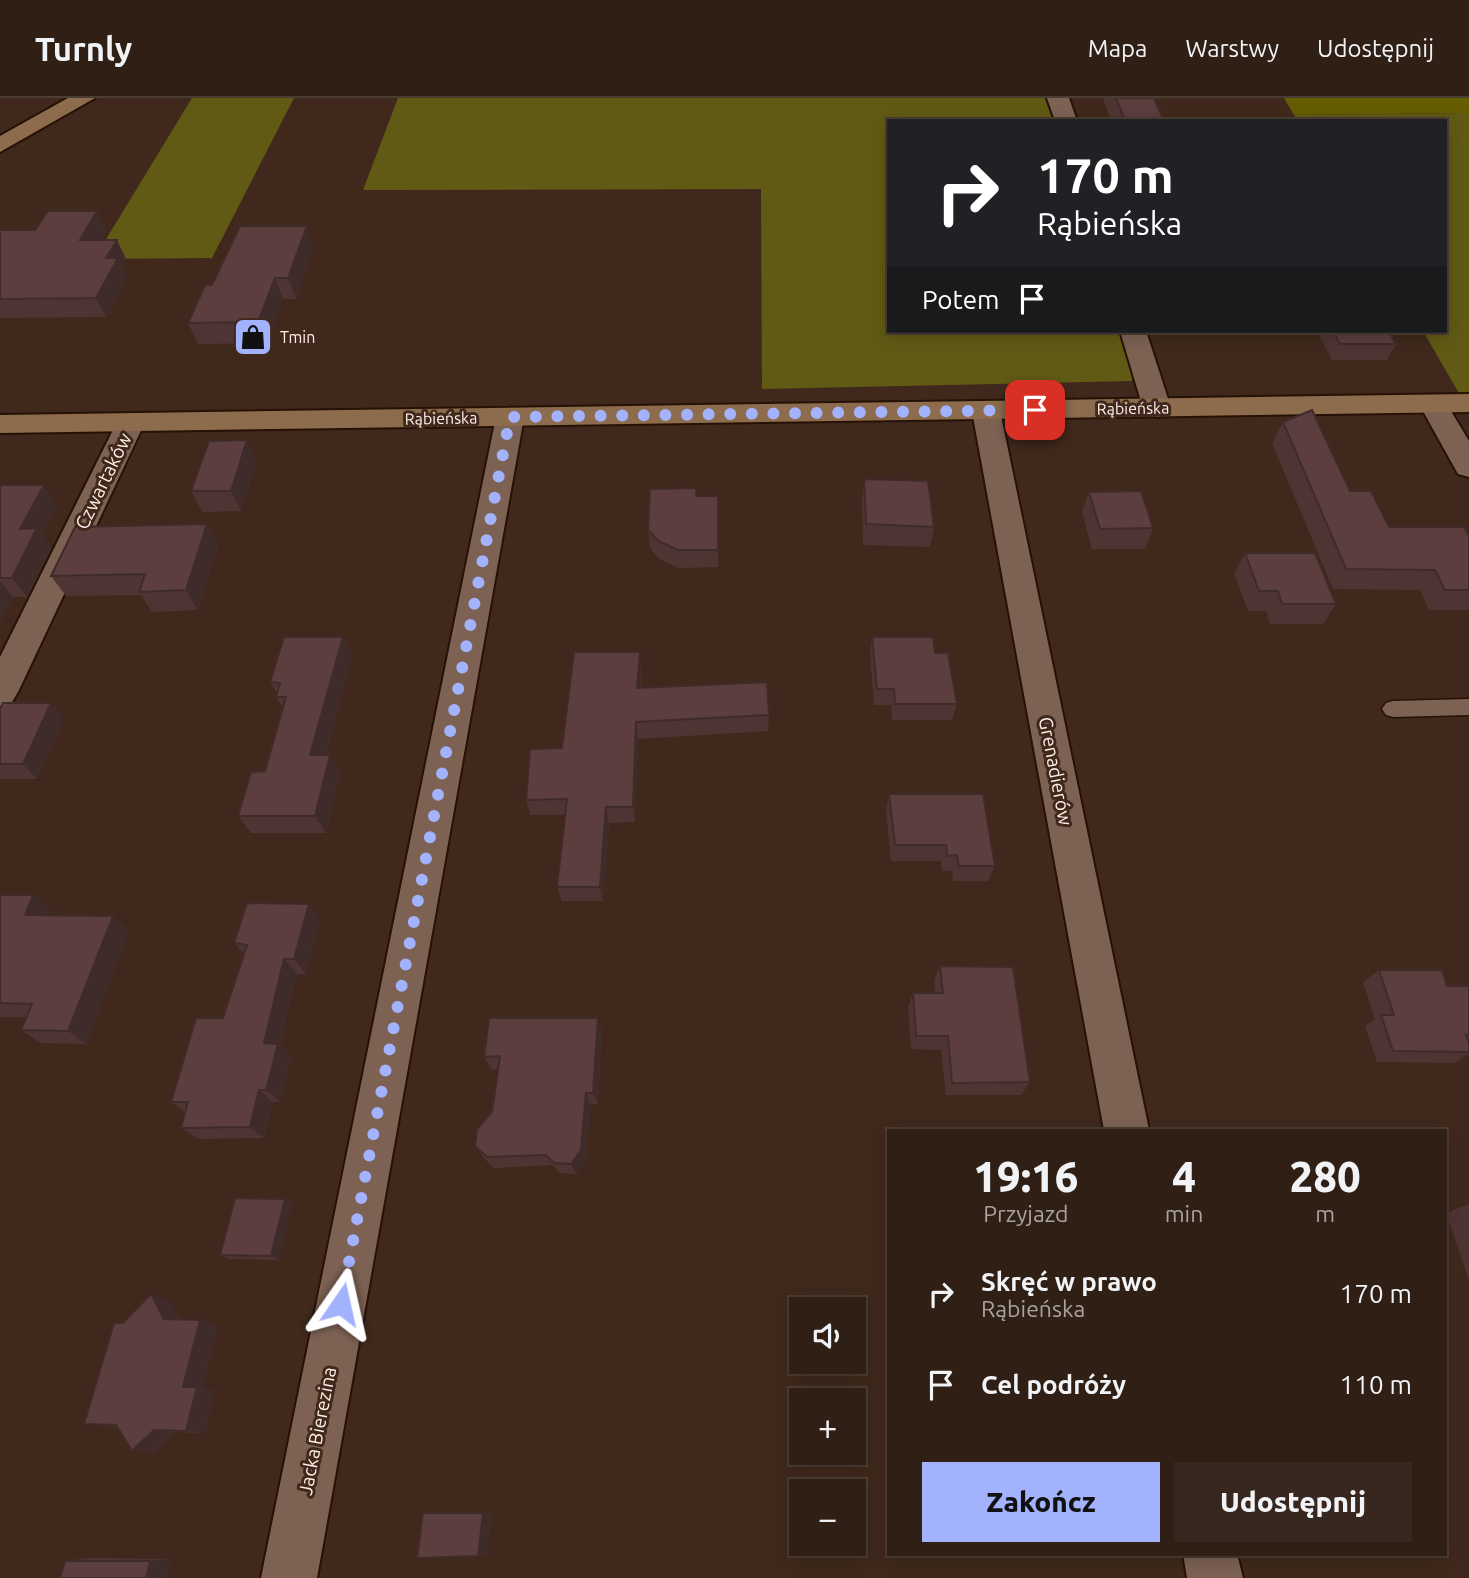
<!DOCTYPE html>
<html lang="pl">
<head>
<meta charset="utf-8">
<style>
	body { margin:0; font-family:Ubuntu,sans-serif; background:#38271e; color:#f1f3f6; height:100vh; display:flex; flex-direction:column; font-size:26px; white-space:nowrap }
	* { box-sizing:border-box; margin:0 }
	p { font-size:23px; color:#a8a2a0 }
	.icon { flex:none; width:38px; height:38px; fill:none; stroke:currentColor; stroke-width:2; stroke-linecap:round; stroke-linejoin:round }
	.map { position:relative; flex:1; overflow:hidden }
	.side { position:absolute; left:887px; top:1031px; width:560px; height:427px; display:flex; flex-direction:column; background:#301f15; border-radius:0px; box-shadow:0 4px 18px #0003,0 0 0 2px #4b3d34 }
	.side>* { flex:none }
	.banner { position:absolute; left:887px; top:21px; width:560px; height:214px; border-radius:0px; box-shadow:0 4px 18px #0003,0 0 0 2px #4b3d34; background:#202124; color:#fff; overflow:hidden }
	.buttons { position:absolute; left:789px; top:1199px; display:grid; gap:14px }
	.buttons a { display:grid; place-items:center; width:77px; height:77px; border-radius:0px; background:#301f15; box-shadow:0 4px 18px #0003,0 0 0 2px #4b3d34; font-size:35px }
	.pin { position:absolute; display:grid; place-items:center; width:60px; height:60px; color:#fff; margin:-30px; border-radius:14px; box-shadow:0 4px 10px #0006 }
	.me { position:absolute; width:77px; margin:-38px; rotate:11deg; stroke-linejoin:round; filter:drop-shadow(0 0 5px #0008) }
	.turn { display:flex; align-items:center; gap:24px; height:147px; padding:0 35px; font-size:32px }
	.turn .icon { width:91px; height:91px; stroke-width:2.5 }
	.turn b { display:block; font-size:49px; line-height:60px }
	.then { display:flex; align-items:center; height:66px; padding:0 35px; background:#0003; gap:14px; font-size:26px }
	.eta { display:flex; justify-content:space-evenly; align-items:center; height:119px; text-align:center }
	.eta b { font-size:42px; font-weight:800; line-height:49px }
	.cta { display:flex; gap:14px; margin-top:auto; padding:14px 35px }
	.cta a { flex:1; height:80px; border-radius:0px; background:#a2b2fd; color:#111; font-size:28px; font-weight:800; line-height:80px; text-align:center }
	.cta a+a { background:#38271e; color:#f1f3f6 }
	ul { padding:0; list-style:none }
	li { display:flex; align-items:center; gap:21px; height:91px; padding:0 35px }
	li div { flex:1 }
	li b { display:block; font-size:26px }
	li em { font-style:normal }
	header { display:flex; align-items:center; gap:42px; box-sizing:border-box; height:98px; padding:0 35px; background:#301f15; border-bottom:2px solid #4b3d34 }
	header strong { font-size:33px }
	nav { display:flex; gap:38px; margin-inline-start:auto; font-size:24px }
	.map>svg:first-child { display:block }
	.green { fill:#615a15 }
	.forest { fill:#655d00 }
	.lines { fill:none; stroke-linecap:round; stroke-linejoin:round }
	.lane-casing { stroke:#261105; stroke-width:3 }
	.street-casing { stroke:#261105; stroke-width:4 }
	.secondary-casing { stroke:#261105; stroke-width:4 }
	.lane { fill:#7d6254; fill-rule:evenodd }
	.street { fill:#7d6254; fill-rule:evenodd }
	.secondary { fill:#8c6c4c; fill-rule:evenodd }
	.wall { fill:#4e3534 }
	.shaded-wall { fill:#402b2b }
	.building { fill:#5b3e3d; stroke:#402b2b; stroke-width:2 }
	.route { stroke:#a2b2fd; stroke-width:12; stroke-dasharray:0 21.6 }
	.labels { text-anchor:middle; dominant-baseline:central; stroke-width:6; stroke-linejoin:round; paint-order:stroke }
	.far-poi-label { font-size:16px; fill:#ffefe7; stroke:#40291c; text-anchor:start }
	.far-street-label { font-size:16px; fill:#ffefe7; stroke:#40291c }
	.street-label { font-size:19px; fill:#ffefe7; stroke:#40291c }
</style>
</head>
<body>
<header>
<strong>Turnly</strong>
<nav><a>Mapa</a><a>Warstwy</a><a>Udostępnij</a></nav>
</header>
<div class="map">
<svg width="1469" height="1480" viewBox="0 0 1469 1480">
	<rect width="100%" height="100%" fill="#40291c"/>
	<g class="green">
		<path d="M192,0H294L212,160L94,161Z"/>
		<path d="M398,0H1046L1054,23H889V233H1121L1132,271V283L762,291L761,91L363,92Z"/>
		<path d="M1469,15V296L1460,297L1423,233H1446V23H1298L1294,17Z"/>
	</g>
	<path class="forest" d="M1284,0H1469V15L1294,17Z"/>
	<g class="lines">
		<g class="lane-casing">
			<path id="lane" d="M1469,601V617L1393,619L1386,617L1382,611L1386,605L1393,603Z"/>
		</g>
		<g class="street-casing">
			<g id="street">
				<path d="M1047,0H1069L1077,23H1055Z"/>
				<path d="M1120,233H1146L1171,310L1167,316L1157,319L1147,316L1143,310Z"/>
				<path d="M1433,297L1443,300L1469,343V379L1458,376L1419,306L1423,300Z"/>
				<path d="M986,304L996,307L1000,313L1149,1032H1104L972,313L976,307Z"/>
				<path d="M510,310L520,313L524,319L317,1480H261L496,319L500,313Z"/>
				<path d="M131,315L141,317L145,324L18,594L12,604L0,608V559L117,324L121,317Z"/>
				<path d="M1183,1456H1237L1243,1480H1187Z"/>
			</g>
		</g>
		<g class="secondary-casing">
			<g id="secondary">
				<path d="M68,0H95L0,54V38Z"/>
				<path d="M1469,296V314L0,335V317Z"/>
			</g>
		</g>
		<use href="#lane" class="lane"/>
		<use href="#street" class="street"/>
		<use href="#secondary" class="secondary"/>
	</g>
	<g class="wall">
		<path d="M1103,0H1167L1155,1L1164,23H1111Z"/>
		<path d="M97,113L106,131L100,142L126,161L122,168L127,179L106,219L0,220V132H35Z"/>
		<path d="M314,149L296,201H283L267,245L198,246L188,225L212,187Z"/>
		<path d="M1317,233H1389L1396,246L1387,262H1332Z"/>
		<path d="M1283,324L1350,393L1389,429L1469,438V512H1429L1420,492L1333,491L1272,345Z"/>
		<path d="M257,363L241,413L202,414L191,393Z"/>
		<path d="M864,381L934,429L930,449L863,447L862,402Z"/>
		<path d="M0,387L57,407L42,436L51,450L27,499H13L0,524Z"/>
		<path d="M1089,394L1153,430L1145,451H1092L1082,414Z"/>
		<path d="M696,398H718V469L679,470L659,461L650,450L648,432Z"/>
		<path d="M207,426L218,447L198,512L152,514L141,497L66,498L51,478Z"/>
		<path d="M1245,455L1336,506L1323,526H1270L1266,513H1248L1234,475Z"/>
		<path d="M343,539L352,558L326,657L340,675L326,735H251L238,718L265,673L283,610L276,599L277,595L270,584Z"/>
		<path d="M872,539L935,555L957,606L952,622H892L891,607H874L870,556Z"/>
		<path d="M640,554L642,571L641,590L769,617L768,633L638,641L635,724L609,725L603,803H562L557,789L565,717H530L526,702L562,650Z"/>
		<path d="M51,605L64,621L37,681H0V611Z"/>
		<path d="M889,696L995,768L988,783H953L952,773H942L941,763H891L886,712Z"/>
		<path d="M0,797H33L51,812L49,818H113L129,833L86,946L41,945L21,932L26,919H0Z"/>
		<path d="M309,806L320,822L306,876H297L280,948L291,959L280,1004H273L264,1040L198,1041L181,1030L185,1014L171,1004L223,920L244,856L234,845Z"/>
		<path d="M940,868L1030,984L1021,997H946L941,952L911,951L908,909L913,895H935L934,882Z"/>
		<path d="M1379,872L1447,888H1469V956L1454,965L1377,964L1365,928L1375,921L1363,884Z"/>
		<path d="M598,920L602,933L598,1006L590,1007L586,1062L576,1076L560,1075L552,1067L494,1070L483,1059L475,1048L492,1014L498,971L492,972L484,959Z"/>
		<path d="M285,1101L292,1105L279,1162L229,1161L220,1157Z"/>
		<path d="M1469,1106V1182L1446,1115Z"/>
		<path d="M170,1203L180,1222H200L218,1228L202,1290L215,1293L205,1335L174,1334L153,1355L117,1329L84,1326L123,1225Z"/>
		<path d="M89,1460L171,1461L167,1480L65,1463Z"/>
	</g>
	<g class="shaded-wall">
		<path d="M97,113L106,131L89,161L80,142Z"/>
		<path d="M307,128L314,149L296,201L288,180Z"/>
		<path d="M117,142L126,161L122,168L127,179L106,219L96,200L106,160Z"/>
		<path d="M275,180L283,201L267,245L258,224Z"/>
		<path d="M247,342L257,363L241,413L231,393Z"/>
		<path d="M44,387L57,407L42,436L51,450L27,499L12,480L20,431Z"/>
		<path d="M207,426L218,447L198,512L186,492Z"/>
		<path d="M0,483L13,499L0,524Z"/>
		<path d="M343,539L352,558L321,675L310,657Z"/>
		<path d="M640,554L642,571L639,607L637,590Z"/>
		<path d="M51,605L64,621L37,681L23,666Z"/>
		<path d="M636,624L638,641L635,724L633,709Z"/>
		<path d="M330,657L340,675L326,735L315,718Z"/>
		<path d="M606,709L609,725L603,803L600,789Z"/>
		<path d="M33,797L51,812L43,832L25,817Z"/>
		<path d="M309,806L320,822L306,876L294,861Z"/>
		<path d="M113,818L129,833L86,946L68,933Z"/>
		<path d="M284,861L297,876L280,948L291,959L280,1004L266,992L264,945Z"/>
		<path d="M598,920L602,933L598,1006L593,995Z"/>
		<path d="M259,992L273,1004L264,1040L250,1029Z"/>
		<path d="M586,995L590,1007L586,1062L576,1076L571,1066Z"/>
		<path d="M285,1101L292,1105L279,1162L271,1158Z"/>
		<path d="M151,1196L170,1203L183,1227L164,1221Z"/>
		<path d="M200,1222L218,1228L202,1290L215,1293L205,1335L186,1333L183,1289Z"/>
		<path d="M154,1332L174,1334L153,1355L132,1353Z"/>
		<path d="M483,1415H492L488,1456L478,1458Z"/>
		<path d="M171,1461L167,1480H146L150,1463Z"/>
	</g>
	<g class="building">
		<path d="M1116,0H1154L1164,23H1125Z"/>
		<path d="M48,113H97L80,142H117L106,160H118L96,200L0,201V132H35Z"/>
		<path d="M240,128H307L288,180H275L258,224L188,225L205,187H212Z"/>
		<path d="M1333,233H1389L1396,246H1340Z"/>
		<path d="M1312,312L1350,393H1371L1389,429H1464L1469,438V492H1445L1435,472L1346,471L1283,324Z"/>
		<path d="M247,342L231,393H191L209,343Z"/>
		<path d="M864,381L928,383L934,429L866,426Z"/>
		<path d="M0,387H44L20,431L37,430L12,480H0Z"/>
		<path d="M696,390V398H718V452H678L658,443L648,432L650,391Z"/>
		<path d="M1141,393L1153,430L1100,431L1089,394Z"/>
		<path d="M207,426L186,492L139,494L145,476L51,478L75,429Z"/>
		<path d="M1245,455H1315L1336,506H1282L1278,493H1259Z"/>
		<path d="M284,539H343L310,657H330L315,718H238L251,674L265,673L286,599H276L280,585L270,584Z"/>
		<path d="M872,539H933L935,555H948L957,606H895L894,591H877Z"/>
		<path d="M574,554H640L637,590L767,584L769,617L636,624L633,709H606L600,789H557L567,701L526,702L530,651L562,650Z"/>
		<path d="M3,605H51L23,666H0V611Z"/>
		<path d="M889,696H983L995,768H959L957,757L947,758L946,747H895Z"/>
		<path d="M0,797H33L25,817L113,818L68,933L21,932L32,906L0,905Z"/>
		<path d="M247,805L309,806L294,861H284L264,945L278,946L266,992H259L250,1029L181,1030L188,1004H171L196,920H223L247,847L234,845Z"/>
		<path d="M940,868L1013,869L1030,984L952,985L948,938H916L913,895H943Z"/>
		<path d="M1379,872H1442L1447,888H1469V937H1466L1469,945V954L1393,953L1381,917H1394Z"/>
		<path d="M489,920H598L593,995H586L581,1052L571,1066L554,1065L546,1057L487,1059L475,1048L477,1031L492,1014L500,958L484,959Z"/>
		<path d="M235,1100L285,1101L271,1158L220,1157Z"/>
		<path d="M151,1196L164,1221L200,1222L183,1289H197L186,1333L154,1332L132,1353L116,1327L84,1326L114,1225H123Z"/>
		<path d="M423,1415H483L478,1458L417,1460Z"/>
		<path d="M65,1463H150L146,1480H60Z"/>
	</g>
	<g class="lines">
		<path class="route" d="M341,1206L510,319L1035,312"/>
	</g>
	<defs>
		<g id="shop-square" transform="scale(2.0125)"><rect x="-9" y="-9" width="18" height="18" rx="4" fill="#a2b2fd" stroke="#40291c"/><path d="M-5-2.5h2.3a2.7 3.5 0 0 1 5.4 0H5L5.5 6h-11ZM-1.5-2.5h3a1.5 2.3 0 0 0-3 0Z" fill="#111"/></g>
	</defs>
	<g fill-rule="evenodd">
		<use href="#shop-square" x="253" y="239"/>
	</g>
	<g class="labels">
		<g class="far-poi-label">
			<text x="280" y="239">Tmin</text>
		</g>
		<g class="far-street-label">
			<text transform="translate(1133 310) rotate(-1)">Rąbieńska</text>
			<text transform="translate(441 320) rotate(-1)">Rąbieńska</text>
		</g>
		<g class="street-label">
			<text transform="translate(103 383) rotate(-64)">Czwartaków</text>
			<text transform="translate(1056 673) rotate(79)">Grenadierów</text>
			<text transform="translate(317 1333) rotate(-79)">Jacka Bierezina</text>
		</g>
	</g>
</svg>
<div class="buttons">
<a><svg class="icon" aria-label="sound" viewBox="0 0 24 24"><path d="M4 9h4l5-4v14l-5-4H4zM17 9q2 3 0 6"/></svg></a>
<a>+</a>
<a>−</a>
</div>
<div class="pin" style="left:1035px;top:312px;background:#d93025"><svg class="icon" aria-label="arrive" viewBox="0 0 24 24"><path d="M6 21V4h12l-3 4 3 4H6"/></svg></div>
<svg class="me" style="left:341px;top:1206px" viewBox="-20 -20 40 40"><path d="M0-17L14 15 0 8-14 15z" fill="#a2b2fd" stroke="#fff" stroke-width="4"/></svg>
<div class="banner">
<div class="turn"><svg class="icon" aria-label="right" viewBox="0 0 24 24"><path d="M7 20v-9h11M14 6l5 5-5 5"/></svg><div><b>170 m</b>Rąbieńska</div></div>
<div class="then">Potem<svg class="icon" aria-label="arrive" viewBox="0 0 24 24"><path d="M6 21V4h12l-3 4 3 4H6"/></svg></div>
</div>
<section class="side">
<div class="eta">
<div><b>19:16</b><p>Przyjazd</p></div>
<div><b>4</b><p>min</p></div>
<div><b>280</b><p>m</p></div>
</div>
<ul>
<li><svg class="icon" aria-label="right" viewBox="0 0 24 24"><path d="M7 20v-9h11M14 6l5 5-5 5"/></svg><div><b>Skręć w prawo</b><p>Rąbieńska</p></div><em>170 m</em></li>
<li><svg class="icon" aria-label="arrive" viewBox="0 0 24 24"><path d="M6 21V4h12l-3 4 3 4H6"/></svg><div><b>Cel podróży</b></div><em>110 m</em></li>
</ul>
<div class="cta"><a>Zakończ</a><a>Udostępnij</a></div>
</section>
</div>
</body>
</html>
